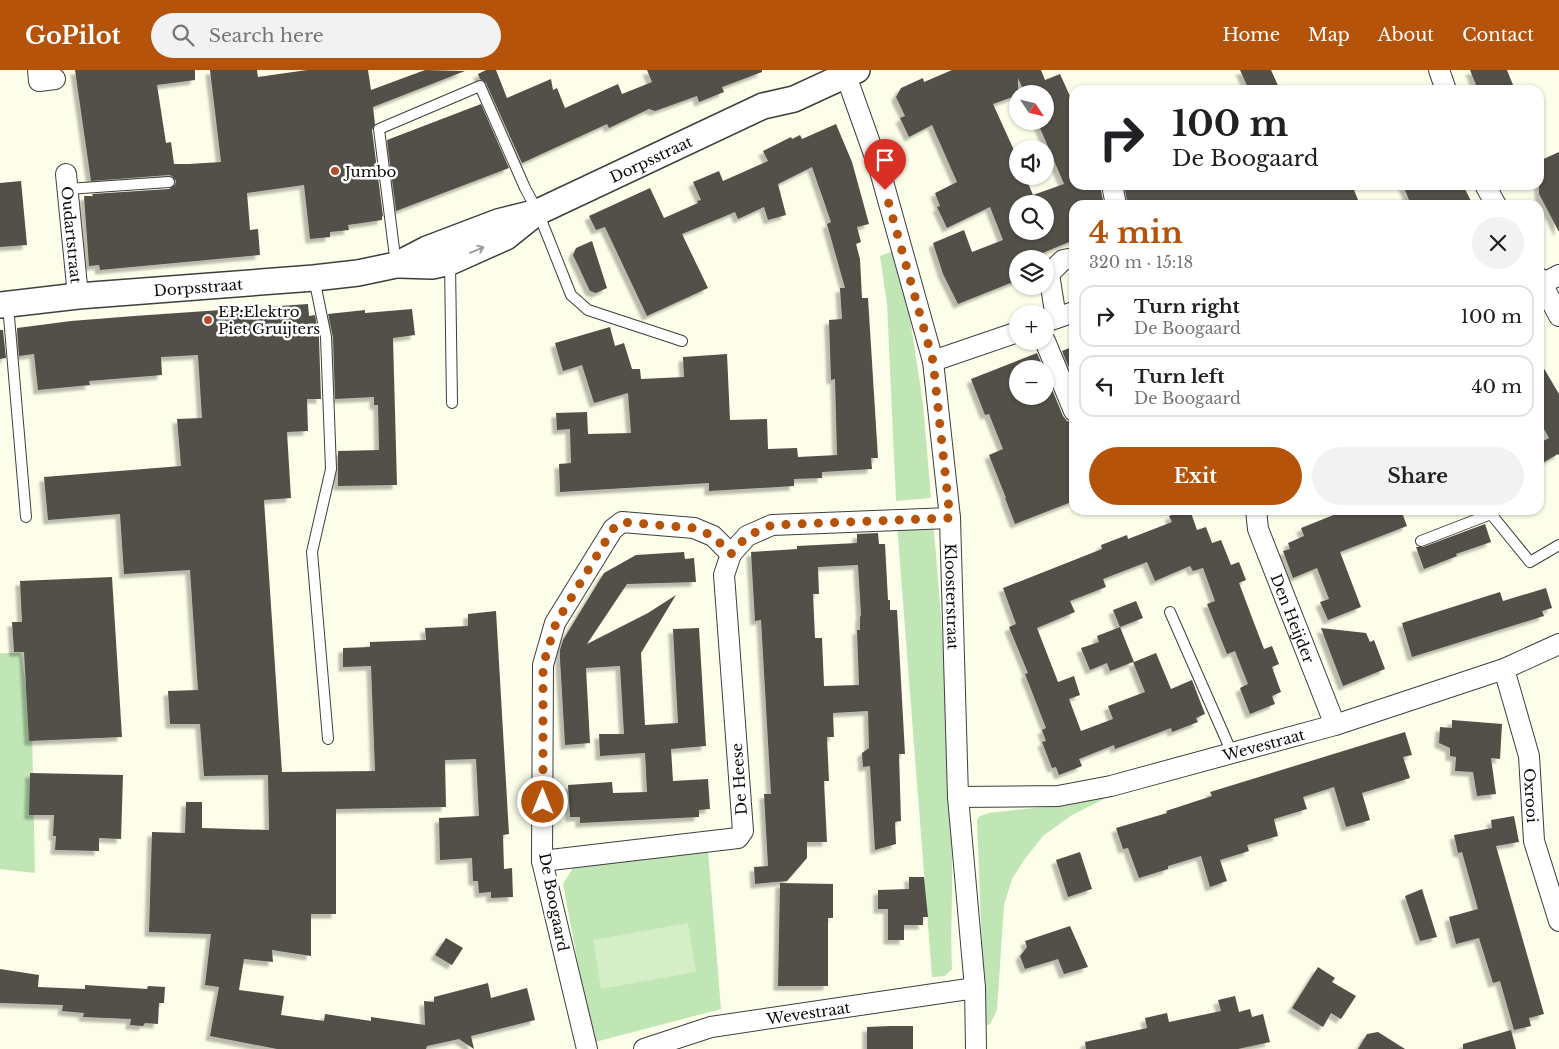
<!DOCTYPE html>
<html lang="en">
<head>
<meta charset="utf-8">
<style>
	body { margin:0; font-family:"Libre Baskerville",serif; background:#f2f2f2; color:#202124; height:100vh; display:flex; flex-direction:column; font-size:19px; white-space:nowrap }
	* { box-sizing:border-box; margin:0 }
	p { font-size:16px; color:#757577 }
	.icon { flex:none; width:28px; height:28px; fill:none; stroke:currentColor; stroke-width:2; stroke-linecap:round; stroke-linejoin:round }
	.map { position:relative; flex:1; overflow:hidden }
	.details { position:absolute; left:1069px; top:130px; width:475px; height:315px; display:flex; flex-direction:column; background:#fff; border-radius:15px; box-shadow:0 1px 4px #0004 }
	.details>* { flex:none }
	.banner { position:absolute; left:1069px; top:15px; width:475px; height:105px; border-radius:15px; box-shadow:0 1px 4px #0004; background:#fff; color:#202124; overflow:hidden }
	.needle { width:32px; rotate:125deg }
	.buttons { position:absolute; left:1009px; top:15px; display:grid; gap:10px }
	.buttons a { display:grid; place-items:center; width:45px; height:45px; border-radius:50%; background:#fff; box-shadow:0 1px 4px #0004; font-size:25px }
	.pin { position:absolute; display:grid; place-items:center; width:42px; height:42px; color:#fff; margin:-51px -21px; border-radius:50% 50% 50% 0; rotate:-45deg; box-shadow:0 0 5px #0007 }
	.pin .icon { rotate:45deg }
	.me { position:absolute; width:55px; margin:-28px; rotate:0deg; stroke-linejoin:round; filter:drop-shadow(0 0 4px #0008) }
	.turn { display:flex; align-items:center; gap:18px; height:105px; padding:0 20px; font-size:22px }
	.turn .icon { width:65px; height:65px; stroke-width:2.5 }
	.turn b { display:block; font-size:35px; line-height:42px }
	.round { display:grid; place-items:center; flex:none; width:52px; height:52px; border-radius:26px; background:#f2f2f2 }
	.overview { display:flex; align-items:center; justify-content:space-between; height:85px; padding:0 20px }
	h1 { font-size:30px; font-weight:700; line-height:38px; color:#b45309 }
	.primary-button { display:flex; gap:10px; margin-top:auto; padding:10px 20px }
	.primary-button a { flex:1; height:58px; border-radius:30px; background:#b45309; color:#fff; font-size:20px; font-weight:700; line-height:58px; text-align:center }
	.primary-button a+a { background:#f2f2f2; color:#202124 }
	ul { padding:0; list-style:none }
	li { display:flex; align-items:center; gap:15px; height:62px; margin:0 10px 8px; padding:0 10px; border:2px solid #e0e0e0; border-radius:15px }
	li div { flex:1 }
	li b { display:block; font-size:19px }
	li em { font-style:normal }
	header { display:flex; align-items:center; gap:30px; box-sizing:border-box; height:70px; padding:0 25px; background:#b45309; color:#fff }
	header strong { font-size:24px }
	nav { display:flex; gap:28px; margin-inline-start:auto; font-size:18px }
	.search { width:350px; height:45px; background:#f2f2f2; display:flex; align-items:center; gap:12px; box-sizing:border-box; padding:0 18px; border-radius:28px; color:#757577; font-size:19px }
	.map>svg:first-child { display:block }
	.green { fill:#c0e6b6 }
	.pitch { fill:#d5eec7 }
	.building { fill:#534f48; fill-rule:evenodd; filter:url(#shadow) }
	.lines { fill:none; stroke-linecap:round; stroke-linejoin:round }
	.service-casing { stroke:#3e3e3e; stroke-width:12 }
	.minor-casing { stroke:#3e3e3e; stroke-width:22 }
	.tertiary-casing { stroke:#3e3e3e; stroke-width:28 }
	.service { stroke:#fff; stroke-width:10 }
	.minor { stroke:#fff; stroke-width:20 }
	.tertiary { stroke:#fff; stroke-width:25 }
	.oneway { stroke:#9d9d9d }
	.route { stroke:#b45309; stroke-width:9; stroke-dasharray:0 16.2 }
	.poi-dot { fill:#b34d2a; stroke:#fff; stroke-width:2 }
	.labels { text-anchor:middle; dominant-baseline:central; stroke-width:5; stroke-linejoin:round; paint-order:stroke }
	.street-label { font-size:15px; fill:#0b0b0b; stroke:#fff }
	.poi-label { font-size:15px; fill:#0b0b0b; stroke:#fff; text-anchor:start }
</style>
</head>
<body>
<header>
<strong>GoPilot</strong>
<div class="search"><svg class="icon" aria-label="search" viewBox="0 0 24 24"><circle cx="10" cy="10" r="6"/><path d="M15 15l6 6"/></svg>Search here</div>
<nav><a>Home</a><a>Map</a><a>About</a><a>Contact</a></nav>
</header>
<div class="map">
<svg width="1559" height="979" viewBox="0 0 1559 979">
	<defs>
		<filter id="shadow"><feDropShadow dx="-4.5" dy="4.5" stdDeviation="1" flood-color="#0004"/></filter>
	</defs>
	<rect width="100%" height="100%" fill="#fcfee9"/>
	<g class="green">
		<path d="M893,181L907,228L923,334L931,428L896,431L887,234L880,186Z"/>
		<path d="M933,452C944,564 949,677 952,789C953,826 950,863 952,899L945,906L932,907L897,454Z"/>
		<path d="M0,583H21L32,657L35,803L0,799Z"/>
		<path d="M1110,726L1072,745L1043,766L1024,790L1012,809L1004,835L997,940L990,954L985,956L977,750L980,746L989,743L1072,734Z"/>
		<path d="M708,780L721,939L595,972L579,899L563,814L573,798L580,791Z"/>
	</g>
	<path class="pitch" d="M688,853L696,902L601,919L593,870Z"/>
	<g class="building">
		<path d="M75,0H195V10L157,15L166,73L171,72L174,94H189L221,92L210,0H257L258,7L307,0H368L371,20L425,0L465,1L373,37L375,54L372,60L383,146L382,147V150L348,155L349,160L330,162V167L310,169L304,115L247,123L250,160L258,159L260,185L100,200L99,195L89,196L84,126H93L92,124L169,119L175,115L176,111L172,106L169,105L91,111Z"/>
		<path d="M486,0H496L507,28L551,9L553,20L557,18L565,38L618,14L622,24L652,12L647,0H762V2L722,17L724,22L699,32L697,26L655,41L649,39L609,58L607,54L522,93L486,13L480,9L478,4Z"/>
		<path d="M952,0H1041L1045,10L1060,4L1074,35V115H1100L1104,135H1074V170L1028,189H1018V210L958,234L943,204L933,173L964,160L972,182L1003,170L990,137L947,158L937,137L940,136L935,123L957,112L932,55L909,67L900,48L905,46L896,27L901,18L923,8L924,12ZM1018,8L1025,24H1045V51H1037L1064,114L1033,125L1025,106H1018V89L993,34L1018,25ZM1018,134H1045V161H1018Z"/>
		<path d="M1240,0H1271L1280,20H1249Z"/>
		<path d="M1470,0H1507L1515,20H1478Z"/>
		<path d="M481,34L509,98L396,141L387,70Z"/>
		<path d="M836,54L852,92L869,154L857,157L861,172L856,174L860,189L862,228H868L878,388H871L872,399L822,402V408L794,409V416L709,421V413L560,422L559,394L571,393L570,359L557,360L556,343L587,342L588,364L631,363L628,323L594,333L582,295L563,301L555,273L610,257L615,276L624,273L632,299H640L641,309L684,307L683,287L727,284L730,350L767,349L768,379L797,378L798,387L837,385L835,309L831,310L829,250L842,249L840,218H845L827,154L831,152L812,97L778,114L786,145L768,150L764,137L738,149L735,142L682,164L708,218L647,246L605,157L596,160L589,146L650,118L664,148L698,133L697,131L701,130L693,112L719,101L723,111L768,91L763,81L791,67L792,69L800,65L802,69Z"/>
		<path d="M1559,82V162L1539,124V91Z"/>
		<path d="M21,111L27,175L0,177V113Z"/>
		<path d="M1124,115H1352L1360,135H1300L1298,130L1284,135H1128Z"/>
		<path d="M1403,115H1463L1473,135H1411Z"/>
		<path d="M592,171L607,218L596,223L590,221L573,185L576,178Z"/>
		<path d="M308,234L309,246L315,245L319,268L321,329H307L308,361L287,362L291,428L264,430L282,702L375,701L371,596L343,597V578L370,577V572L426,570L425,558L468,556V544L496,541L509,764L503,765L504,799L512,798L513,827L491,828V822L479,823L478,811H473L472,788L440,790L439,748L479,746L476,689L445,690L446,737L336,739V844H311V886L272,880L273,892L244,889L239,920L284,926L281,945L324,951L325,944L371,951V947L425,955L424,931L434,932V927L488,913L491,928L527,918L535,950L471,966L474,979L459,969L427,976L426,979H277L210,966L219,917L205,915L211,864L149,862L152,762L185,763L186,732H202V758L269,760L268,705L204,706L200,654H170L168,621L198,620L190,500L124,504L120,444L48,450L44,407L181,396L177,349L202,348L198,285L161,287L162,305L89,311L90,315L38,320L34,284L19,286L17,258L71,251L134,246Z"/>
		<path d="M412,239L415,265L393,268L397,415L338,416V381L379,380L378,335H374V327L335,329L333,267L328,244L365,240V243Z"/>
		<path d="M0,260H3L6,288L0,289Z"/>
		<path d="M1074,276V309L1062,281Z"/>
		<path d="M1037,283L1044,299H1018V326H1045V302L1063,346L1067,351L1074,353V431L1015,454L1005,428H1006L989,385L1003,379L989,344L985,345L971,309Z"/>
		<path d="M1539,290L1559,324V386L1558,384L1539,395V373L1549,368L1539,350Z"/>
		<path d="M1184,440H1190L1197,460L1206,457L1212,473L1221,470L1231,495L1239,492L1246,510L1239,513L1251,545L1264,579L1272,576L1279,594L1272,597L1281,622L1272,626L1275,634L1250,644L1240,618L1248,614L1235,581L1227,584L1207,534L1215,531L1203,498L1193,501L1190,496L1155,511L1147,492L1103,509L1106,517L1070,531L1075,542L1037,558L1058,612L1074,606L1080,625L1069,629L1081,661L1113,649L1108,636L1145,622L1133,592L1110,601L1107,593L1090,600L1081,578L1099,572L1097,566L1120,557L1113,540L1136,531L1143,548L1120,557L1134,592L1156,583L1171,619L1192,610L1205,644L1196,648L1198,652L1172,662L1171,658L1115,679L1114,675L1079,689L1082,696L1059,705L1056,697L1052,698L1042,672L1046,671L1042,660L1046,658L1025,604L1028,603L1009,557L1016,554L1003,518L1102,479L1101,475L1127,465L1128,469L1172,452L1169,446Z"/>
		<path d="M1346,440H1401L1407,456L1340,482L1361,537L1328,550L1320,532L1329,529L1317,498L1293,508L1283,481L1290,479L1288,473L1304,466L1301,458Z"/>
		<path d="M1485,454L1491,472L1456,484L1457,486L1424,499L1416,477H1423Z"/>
		<path d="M878,463L879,474H885L888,530H890V540H897L898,557L905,684H899L901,751L895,752L896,774L875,780L870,696L863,697L862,683L869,678L868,641L833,643L834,667H827L829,711H824L827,772H807V788L787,811L755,814L754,797L768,796L764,724H771L761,550L755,551L751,482L797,479V476L857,473V464ZM858,495L861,545L860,547V560H857L859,615L824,616L822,568H815L813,524H819L818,497Z"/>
		<path d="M684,482L685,489L694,488L696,512L627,514L587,574L648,543L676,525L641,583L645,655L678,653L673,559L699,558L706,676L671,679L673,711L708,709L710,739L699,740V747L580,753V747H570L568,715L612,712L613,723L647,722L645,683L600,686L599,664H624L620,596L586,598L590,673L565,675L560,589V580L563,570L604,503L636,485Z"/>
		<path d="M112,507L122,667L29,671L24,582H14L12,552H22L20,511Z"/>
		<path d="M1546,518L1552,538L1542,541L1544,546L1412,587L1402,553L1500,522L1503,531Z"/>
		<path d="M1321,558L1366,563L1370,572L1374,570L1385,599L1343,616Z"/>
		<path d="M1452,650L1502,654L1500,689L1491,688L1496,724L1477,726L1473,702L1455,701L1456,687L1450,686V678L1439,673L1440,657L1452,658Z"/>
		<path d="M1405,662L1412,685L1403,687L1410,708L1362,723L1370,750L1346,757L1334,717L1303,727L1307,739L1274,749L1278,766L1247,775L1249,781L1220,790L1227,811L1210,817L1201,786L1168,796V799L1139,808L1128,778L1123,779L1116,758L1167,743L1166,741L1212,726L1210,722Z"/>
		<path d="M30,703L123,705L121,769L99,768V781L55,780L56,766H53L54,745H29Z"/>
		<path d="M1514,746L1519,772L1496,776L1544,944L1529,948L1531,956L1514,960L1500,911L1493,913L1479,868L1456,874L1449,847L1478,839L1462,782L1458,783L1454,765L1492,758L1491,750Z"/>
		<path d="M1080,782L1092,819L1068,827L1056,790Z"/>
		<path d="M909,807H924L928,847H923V855H904V870H888V839H878V820L909,819Z"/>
		<path d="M780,813L833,814V848H828V916H778Z"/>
		<path d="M1422,819L1437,867L1420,871L1405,826Z"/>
		<path d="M1070,856L1088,897L1064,904L1058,889L1025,899L1020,886L1027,877L1025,871Z"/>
		<path d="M446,868L463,878L452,895L435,885Z"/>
		<path d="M1318,897L1335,908L1332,912L1356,926L1341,949L1331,943L1323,957L1292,938Z"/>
		<path d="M0,899L39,905L38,917L85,919V915L147,919L148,916L165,917L164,933H159L158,954L145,953L143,956L130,955L131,949L83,947L84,943L62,941L63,935L0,933Z"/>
		<path d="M1235,926L1239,942L1250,939L1252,947L1263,944L1270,972L1238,979H1086L1085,972L1147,958L1145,948L1167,943L1169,952L1221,941L1218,930Z"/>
		<path d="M890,956H913V979H867V957Z"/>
		<path d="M1511,960L1516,979H1463V974Z"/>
		<path d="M1378,962L1405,979H1358L1367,964Z"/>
	</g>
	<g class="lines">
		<g class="service-casing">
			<g id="service">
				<path d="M68,119L169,112"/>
				<path d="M450,193L452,333"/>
				<path d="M396,195L379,59L480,16L525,118L538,142L571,225L588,240L682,271"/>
				<path d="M314,208L326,267L331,399L312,482L328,669"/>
				<path d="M8,235L26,447"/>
				<path d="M1421,471L1491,444L1530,492L1559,475"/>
				<path d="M1170,542L1232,683"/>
			</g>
		</g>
		<g class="minor-casing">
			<g id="minor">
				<path d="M38,0L39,11L55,9"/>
				<path id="s1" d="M844,0L880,101L933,291L950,448L958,727L975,918L976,979"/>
				<path d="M1439,0L1446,20"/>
				<path id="s2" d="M66,104L78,226"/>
				<path d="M1112,115L1116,135"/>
				<path d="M1485,115L1496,135"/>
				<path d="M1539,208L1559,246"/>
				<path d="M1542,214L1559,205"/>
				<path d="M1056,248L1049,204L1063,190L1074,188"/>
				<path d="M1045,252L1074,242"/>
				<path d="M1045,271L1074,341"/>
				<path d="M933,291L1018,262"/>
				<path id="s3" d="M1256,440L1258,459L1335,655"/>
				<path id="s4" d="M1504,599L1529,686L1534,771L1559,851"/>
				<path id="s5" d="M958,727L1058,726L1111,716L1335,655L1504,599L1559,574"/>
				<path d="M542,791L738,768L743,761L724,505L731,484"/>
				<path d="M587,979L542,791L543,595L555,553L613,459L622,452L694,458L713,466L731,484L747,466L772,455L950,448"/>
				<path id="s6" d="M644,979L711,957L975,918"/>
			</g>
		</g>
		<g class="tertiary-casing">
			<g id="tertiary">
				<path d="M399,195L432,196L450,192L506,167L531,147"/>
				<path id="s7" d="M0,235L78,226L314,208L358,203L396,195L427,179L498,152L538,142L763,36L794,29L857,0"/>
			</g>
		</g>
		<use href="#service" class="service"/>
		<use href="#minor" class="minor"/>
		<use href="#tertiary" class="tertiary"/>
	</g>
	<defs><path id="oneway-shaft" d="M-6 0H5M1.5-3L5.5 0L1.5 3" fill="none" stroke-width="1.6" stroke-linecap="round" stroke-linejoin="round" transform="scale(1.25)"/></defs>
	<use class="oneway" href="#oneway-shaft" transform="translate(477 180) rotate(-23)"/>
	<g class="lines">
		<path class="route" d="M543,732V595L556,553L613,459L622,452L694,458L713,466L731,484L747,466L772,455L950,448L933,291L885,120"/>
	</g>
	<g class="poi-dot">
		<circle cx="335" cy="101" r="5"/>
		<circle cx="208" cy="250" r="5"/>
	</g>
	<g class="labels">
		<g class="street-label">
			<text stroke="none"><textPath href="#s7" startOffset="675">Dorpsstraat</textPath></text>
			<text stroke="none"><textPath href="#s2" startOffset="61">Oudartstraat</textPath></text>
			<text stroke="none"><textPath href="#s7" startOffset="199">Dorpsstraat</textPath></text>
			<text stroke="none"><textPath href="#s1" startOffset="541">Kloosterstraat</textPath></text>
			<text stroke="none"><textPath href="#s3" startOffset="115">Den Heijder</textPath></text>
			<text stroke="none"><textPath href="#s5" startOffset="312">Wevestraat</textPath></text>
			<text transform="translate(739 709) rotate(-94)">De Heese</text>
			<text stroke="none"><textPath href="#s4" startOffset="130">Oxrooi</textPath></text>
			<text transform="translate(554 832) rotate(79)">De Boogaard</text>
			<text stroke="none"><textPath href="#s6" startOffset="169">Wevestraat</textPath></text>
		</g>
		<g class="poi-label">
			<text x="345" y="101">Jumbo</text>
			<text x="218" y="241">EP:Elektro<tspan x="218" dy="17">Piet Gruijters</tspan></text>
		</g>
	</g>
</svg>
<div class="buttons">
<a><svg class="needle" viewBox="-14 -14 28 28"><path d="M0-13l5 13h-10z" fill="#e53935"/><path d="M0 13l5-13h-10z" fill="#757577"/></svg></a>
<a><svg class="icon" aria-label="sound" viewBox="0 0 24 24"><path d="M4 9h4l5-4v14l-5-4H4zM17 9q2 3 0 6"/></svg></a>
<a><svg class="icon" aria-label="search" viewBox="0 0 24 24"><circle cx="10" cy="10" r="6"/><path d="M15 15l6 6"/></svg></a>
<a><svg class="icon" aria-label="layers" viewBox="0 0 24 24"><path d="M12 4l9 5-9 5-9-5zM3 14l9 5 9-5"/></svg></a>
<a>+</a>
<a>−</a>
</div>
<div class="pin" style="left:885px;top:120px;background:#d93025"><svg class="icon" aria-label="arrive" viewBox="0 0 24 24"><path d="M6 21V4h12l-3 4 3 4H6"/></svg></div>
<svg class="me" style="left:543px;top:732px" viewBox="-20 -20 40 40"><circle r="17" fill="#b45309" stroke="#fff" stroke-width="3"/><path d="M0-11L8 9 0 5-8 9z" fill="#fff"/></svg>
<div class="banner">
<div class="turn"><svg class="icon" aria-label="right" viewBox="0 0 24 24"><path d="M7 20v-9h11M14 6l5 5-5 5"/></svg><div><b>100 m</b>De Boogaard</div></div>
</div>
<section class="details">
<div class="overview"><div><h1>4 min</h1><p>320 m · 15:18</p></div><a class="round"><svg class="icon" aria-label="close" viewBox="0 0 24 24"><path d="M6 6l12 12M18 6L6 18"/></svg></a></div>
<ul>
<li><svg class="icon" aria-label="right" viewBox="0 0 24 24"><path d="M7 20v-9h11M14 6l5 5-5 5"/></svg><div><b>Turn right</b><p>De Boogaard</p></div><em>100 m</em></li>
<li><svg class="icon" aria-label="left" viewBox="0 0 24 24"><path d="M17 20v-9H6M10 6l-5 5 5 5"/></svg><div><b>Turn left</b><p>De Boogaard</p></div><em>40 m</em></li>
</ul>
<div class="primary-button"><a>Exit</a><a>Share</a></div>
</section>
</div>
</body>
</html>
